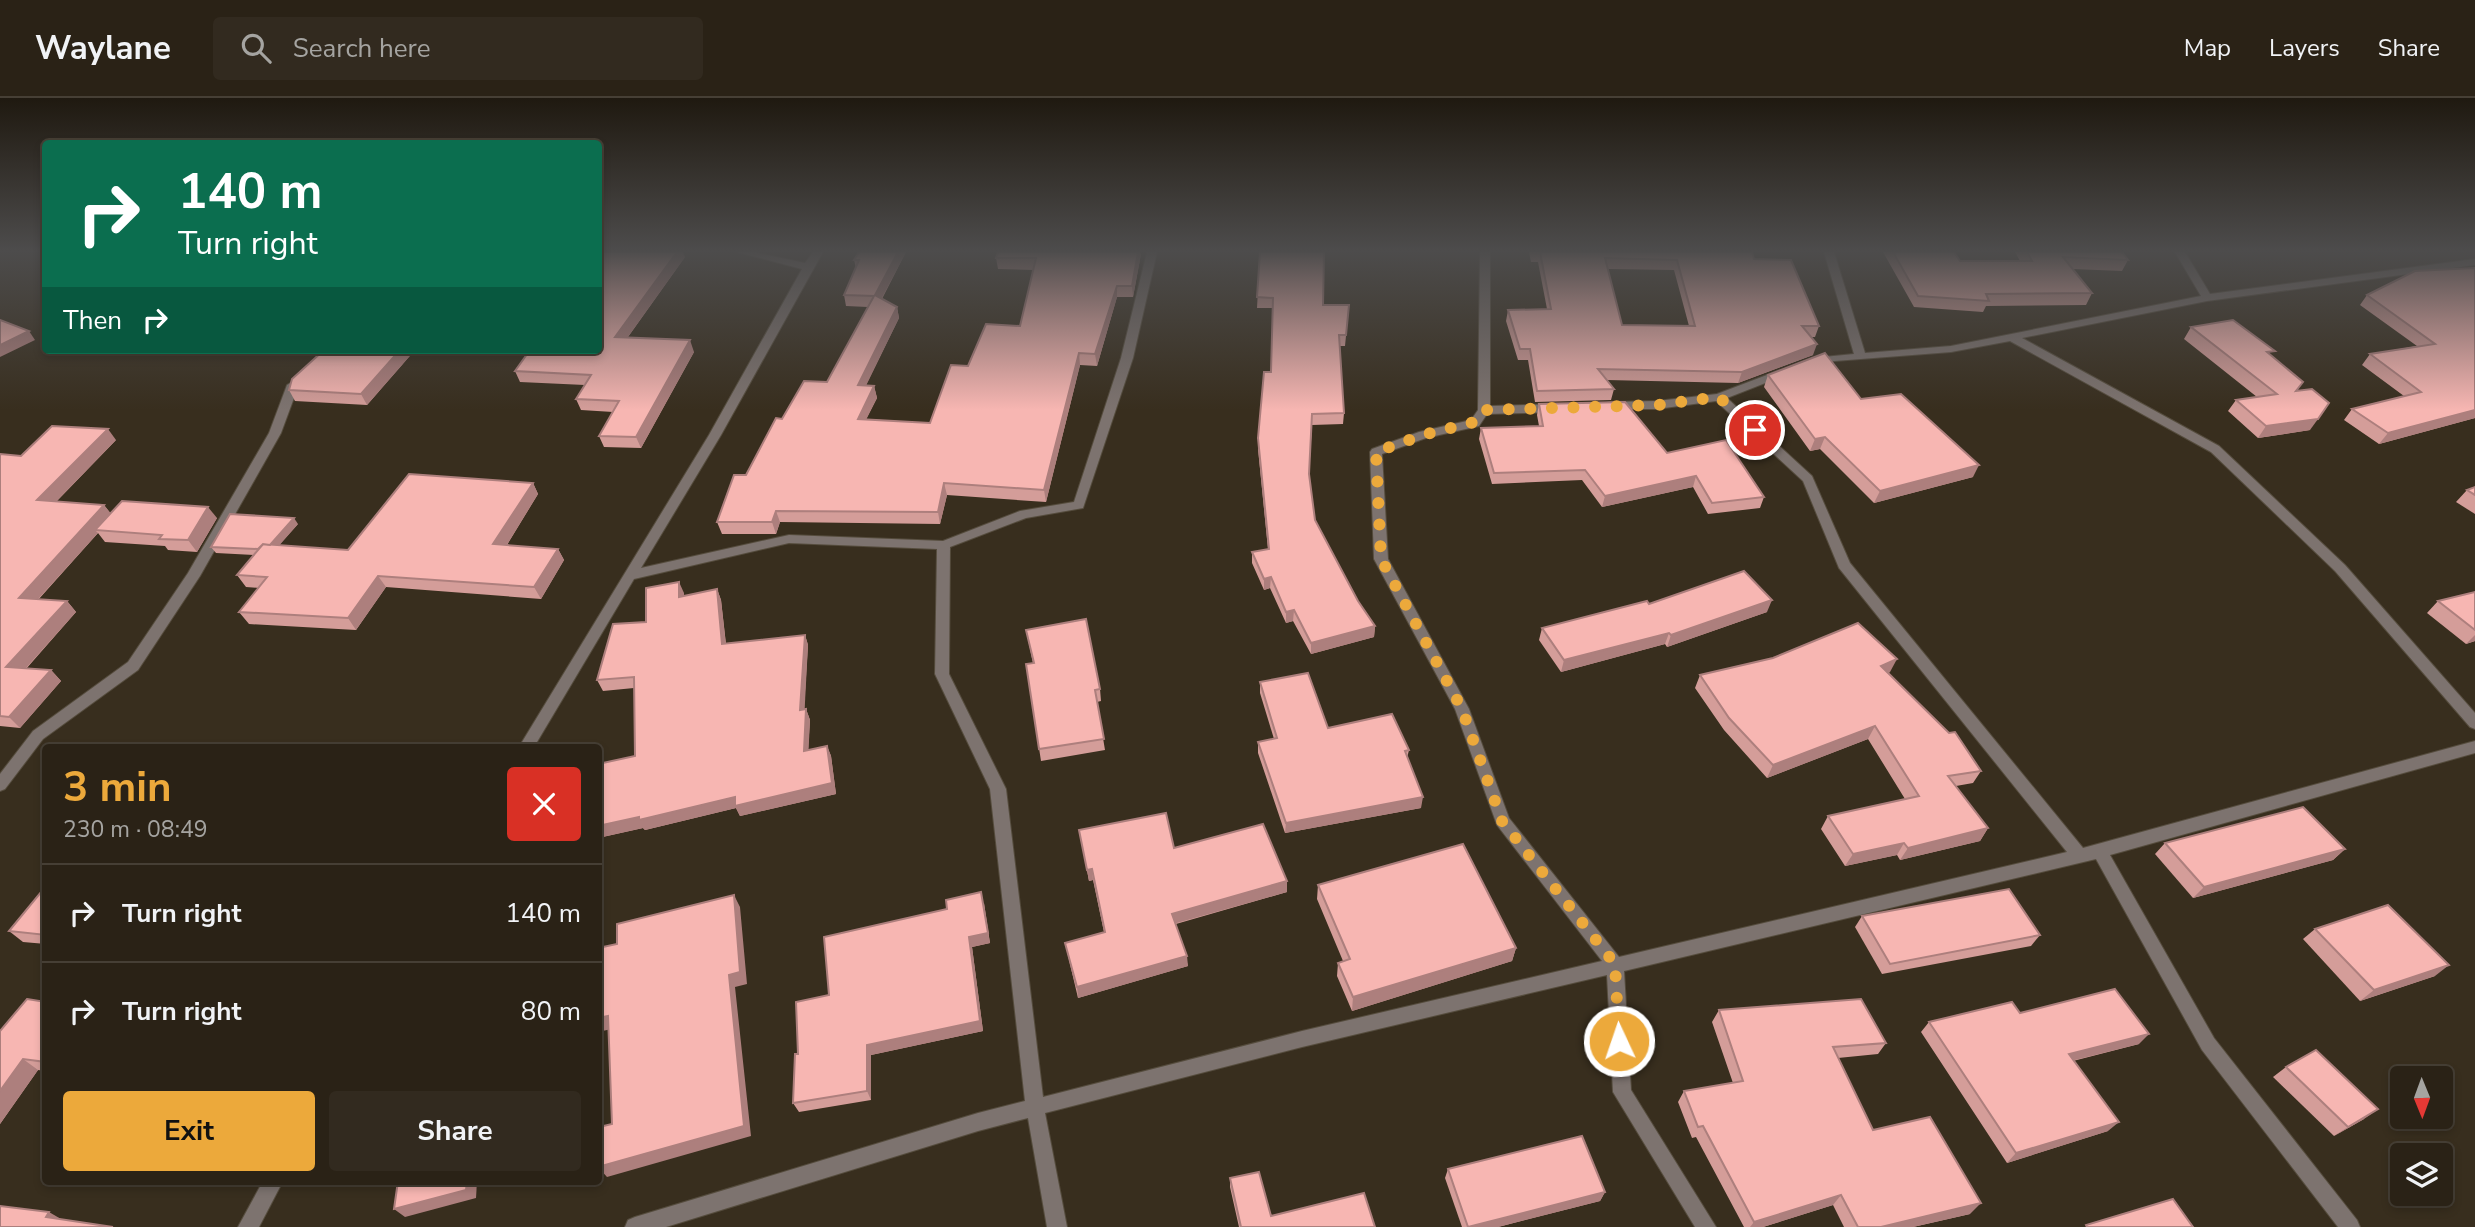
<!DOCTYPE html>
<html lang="en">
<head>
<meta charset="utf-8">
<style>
	body { margin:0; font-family:"Nunito Sans",sans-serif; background:#322a1f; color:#f1f3f6; height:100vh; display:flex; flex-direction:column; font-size:26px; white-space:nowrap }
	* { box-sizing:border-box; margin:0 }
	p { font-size:23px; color:#a5a4a1 }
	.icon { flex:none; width:38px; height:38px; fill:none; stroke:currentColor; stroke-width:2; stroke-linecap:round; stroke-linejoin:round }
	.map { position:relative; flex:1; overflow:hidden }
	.panel { position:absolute; left:42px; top:646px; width:560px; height:441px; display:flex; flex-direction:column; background:#2a2216; border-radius:7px; box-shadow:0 4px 10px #0003,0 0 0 2px #463f35 }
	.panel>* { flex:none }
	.hud { position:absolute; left:42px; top:42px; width:560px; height:214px; border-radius:7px; box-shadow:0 4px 10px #0003,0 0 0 2px #463f35; background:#0b6e4f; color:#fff; overflow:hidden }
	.needle { width:46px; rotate:179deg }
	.fabs { position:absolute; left:2390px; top:968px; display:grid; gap:14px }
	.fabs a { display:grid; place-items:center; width:63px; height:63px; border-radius:7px; background:#2a2216; box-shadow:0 4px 10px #0003,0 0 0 2px #463f35; font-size:35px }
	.pin { position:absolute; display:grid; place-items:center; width:60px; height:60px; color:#fff; margin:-30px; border:4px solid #fff; border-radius:50%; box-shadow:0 2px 7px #0007 }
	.me { position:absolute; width:77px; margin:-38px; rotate:357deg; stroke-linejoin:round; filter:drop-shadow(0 0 5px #0008) }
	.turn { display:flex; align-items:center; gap:24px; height:147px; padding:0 21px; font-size:32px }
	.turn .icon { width:91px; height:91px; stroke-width:2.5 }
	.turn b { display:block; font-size:49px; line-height:60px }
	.then { display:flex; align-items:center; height:66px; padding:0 21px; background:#0003; gap:14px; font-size:26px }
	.round { display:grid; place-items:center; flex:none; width:74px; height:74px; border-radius:7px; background:#322a1f }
	.headline { display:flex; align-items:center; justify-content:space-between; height:119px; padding:0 21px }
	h1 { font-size:42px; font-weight:700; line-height:52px; color:#eca93b }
	.cta { display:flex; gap:14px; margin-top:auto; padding:14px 21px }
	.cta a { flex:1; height:80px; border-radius:7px; background:#eca93b; color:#111; font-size:28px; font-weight:700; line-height:80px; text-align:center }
	.cta a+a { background:#322a1f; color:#f1f3f6 }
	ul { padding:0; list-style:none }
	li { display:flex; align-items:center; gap:21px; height:98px; padding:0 21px; border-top:2px solid #463f35 }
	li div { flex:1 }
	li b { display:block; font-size:26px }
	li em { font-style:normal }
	header { display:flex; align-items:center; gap:42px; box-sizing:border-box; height:98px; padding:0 35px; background:#2a2216; border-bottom:2px solid #463f35 }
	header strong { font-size:33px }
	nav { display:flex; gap:38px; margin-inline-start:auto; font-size:24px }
	.search { width:490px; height:63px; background:#322a1f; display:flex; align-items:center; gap:18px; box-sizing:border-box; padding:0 24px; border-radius:7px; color:#a5a4a1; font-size:26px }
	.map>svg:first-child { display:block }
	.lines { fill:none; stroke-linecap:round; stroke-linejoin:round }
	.minor-casing { stroke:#554c3d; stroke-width:2 }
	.minor { fill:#7d736f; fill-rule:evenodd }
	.wall { fill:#d49d99; fill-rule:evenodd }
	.shaded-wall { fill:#ad7f7d }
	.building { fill:#f7b6b2; stroke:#ad7f7d; stroke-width:2; fill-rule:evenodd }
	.route { stroke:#eca93b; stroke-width:12; stroke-dasharray:0 21.6 }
</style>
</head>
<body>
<header>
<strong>Waylane</strong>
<div class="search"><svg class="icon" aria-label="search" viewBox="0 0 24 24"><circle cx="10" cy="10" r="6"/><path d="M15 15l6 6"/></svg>Search here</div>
<nav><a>Map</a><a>Layers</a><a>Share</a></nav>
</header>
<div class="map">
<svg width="2475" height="1129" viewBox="0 0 2475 1129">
	<rect width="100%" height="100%" fill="#382e1e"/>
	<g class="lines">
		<g class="minor-casing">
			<g id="minor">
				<path d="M737,154H753L805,165L813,154H823L721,337L641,470L789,437L943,443L1020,413L1074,404L1121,260L1147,154H1157L1133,260L1083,410L1026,420L950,449L949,576L1006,691L1043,999L1302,933L1602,863L1497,727L1455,611L1374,461L1370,354L1372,351L1419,334L1471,322L1478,312L1480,154H1490V308L1558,306L1564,310L1558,314L1487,316L1479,328L1426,340L1382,356L1388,461L1469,611L1509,720L1619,859L2067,754L1839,470L1803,383L1716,303L1657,311H1606V305L1610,304L1657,303L1717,296L1780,272H1788V276L1727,300L1812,378L1850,465L2083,750L2475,643V655L2110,757L2214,940L2357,1122L2360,1129H2338L2202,952L2096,761L1624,873L1631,992L1716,1129H1695L1613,994L1607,877L1302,949L1045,1015L1067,1129H1047L1028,1020L978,1033L666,1129H625L628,1122L635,1119L978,1015L1025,1003L990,691L935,576L937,451L789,445L634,481L534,649H519L709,337L802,171Z"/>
				<path d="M1824,154H1834L1865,255L1951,248L2201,198L2175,154H2185L2210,196L2475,161V167L2207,203L2022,240L2219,348L2345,467L2475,615V631L2470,629L2335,473L2211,354L2010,243L1951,254L1809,265L1807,263L1813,260L1854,256Z"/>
				<path d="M300,279L306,282L298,289L281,335L200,478L138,572L43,641L5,691L0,693V676L33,633L128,564L188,475L269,335L287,287Z"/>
				<path d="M263,1083H283L259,1129H238Z"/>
			</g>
		</g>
		<use href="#minor" class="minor"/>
	</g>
	<g class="wall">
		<path d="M859,154H906L882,201L897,209L899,220L866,287L874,288L877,300L866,321L930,325L968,268L1020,228L1034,172L998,171L996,160L1141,156L1133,199H1117L1097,268L1080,267L1046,404L947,397L940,426L780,424L776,436H722L717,424L746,377L782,321L827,284L868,209L846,208L844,197L856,170L854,162Z"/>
		<path d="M1260,154L1323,207H1349L1345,248H1340L1344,315L1343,326L1312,327L1309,377L1315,422L1358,503L1375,528L1374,539L1311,556L1293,523L1286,525L1270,490L1264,492L1252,465V454L1268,451L1258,351V340L1271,274L1273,210H1257Z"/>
		<path d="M1529,154H1752L1754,161L1819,228L1815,239H1811L1813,257L1738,285L1607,282L1614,291L1611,302L1535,304L1528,262H1518L1506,223L1508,212L1547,211L1538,164H1531ZM1608,171L1674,172L1689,228L1622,227Z"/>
		<path d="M1883,154H1954L1960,163H2020L2015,154H2122L2128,162L2122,173L2073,171L2092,195L2086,207L1986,208L1983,214L1914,209Z"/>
		<path d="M685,159L628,239L694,254L641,350L604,349L599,338L613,314L581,312L576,301L585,287L520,284L515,273Z"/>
		<path d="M2475,170V320L2379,346L2344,322L2352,311L2404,298L2362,267L2370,256L2417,248L2360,207L2367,197Z"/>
		<path d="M2191,229L2271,258L2297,293L2310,332L2258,340L2228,313L2236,302L2257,299L2184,241Z"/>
		<path d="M324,252H415L367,307L295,303L289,292Z"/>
		<path d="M1768,277L1861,301L1973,379L1874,405L1820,351L1810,353L1764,289Z"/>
		<path d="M1539,306L1667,355L1764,399L1760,410L1708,416L1693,389L1602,409L1582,382L1492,386L1479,341L1481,330L1539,328L1537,317Z"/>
		<path d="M116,342L56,404L104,407L110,415L217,420L197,454L168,452L165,448L105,444L98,435L38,502L67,503L76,514L26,571L51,572L61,583L20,630L0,628V356L21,358Z"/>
		<path d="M533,385L538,396L507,447L558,451L564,462L541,501L386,489L356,532L249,526L239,514L259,490L246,489L237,477L254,457L216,455L211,449L298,426L279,447L348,452Z"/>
		<path d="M2475,389V416L2456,404L2467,392Z"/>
		<path d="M717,491L721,502L726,546L805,537L808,547L804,611H806L810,622L808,652L827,648L831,658L836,696L740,718L736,710L645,732L643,730L598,740V666L635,658L634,590L603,593L597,582L646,524L684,495V498Z"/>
		<path d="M2475,494V543L2466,546L2427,515L2438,503Z"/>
		<path d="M1649,506L1767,514L1667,549L1665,546L1561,574L1539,542L1542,530Z"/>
		<path d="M1026,532L1100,591L1101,603L1097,604L1105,652L1041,663L1026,566L1033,565Z"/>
		<path d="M1890,574L1888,575L1981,673L1973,685L1956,688L1988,730L1980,743L1900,762L1897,757L1845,768L1821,731L1828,718L1905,701L1868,641L1767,680L1724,632L1695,590L1700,577Z"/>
		<path d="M1260,584L1328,630L1409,652L1407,660L1421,710L1285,735L1258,655V644L1274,641L1260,595Z"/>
		<path d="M1079,732L1174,750L1287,783V794L1176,826L1188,868L1078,900L1065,845L1104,834L1093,782L1089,783Z"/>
		<path d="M2165,745L2345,751L2333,762L2193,800L2155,756Z"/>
		<path d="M1318,787L1516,850L1512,863L1352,913L1337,878L1338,865L1343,863L1317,801Z"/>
		<path d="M46,788V846L23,844L9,833Z"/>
		<path d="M984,805L990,845L972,849L983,933L871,957V1002L799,1014L793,1005L798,956L829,897Z"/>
		<path d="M1862,818L2040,837L2031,848L1882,876L1855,829Z"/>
		<path d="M2315,831L2435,878L2360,903L2303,841Z"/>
		<path d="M46,904V973L38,972L0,1026V933Z"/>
		<path d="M1719,912L1886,945L1878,956L1838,960L1873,1032L1970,1116L1913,1129H1844L1833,1107L1763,1129H1744L1696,1039L1692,1040L1678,1004L1684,993L1733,985L1712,924Z"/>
		<path d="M2020,915L2139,946L2073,963L2108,1033L2007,1065L1921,934L1929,924Z"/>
		<path d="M2286,969L2364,1021L2334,1038L2273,979Z"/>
		<path d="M1448,1071L1605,1094L1600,1103L1498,1129H1462L1445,1080Z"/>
		<path d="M1230,1080L1271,1118L1375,1129H1239L1230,1089Z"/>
	</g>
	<g class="shaded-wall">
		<path d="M677,154H683L685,159L620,250L615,239Z"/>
		<path d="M898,154H906L877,209L875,197Z"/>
		<path d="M1138,154H1140L1141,156L1133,199L1132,188Z"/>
		<path d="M1117,188V199L1097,268L1095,256Z"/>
		<path d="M897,209L899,220L861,298L858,287Z"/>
		<path d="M29,233L35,242L0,259V247Z"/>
		<path d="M690,242L694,254L641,350L636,339Z"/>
		<path d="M1817,246L1813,257L1738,285L1742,274Z"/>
		<path d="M400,252H415L367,307L361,296Z"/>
		<path d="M1079,255L1080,267L1046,404L1044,392Z"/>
		<path d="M874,288L877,300L861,332L858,321Z"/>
		<path d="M2475,312V320L2379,346L2388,335Z"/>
		<path d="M2318,321L2310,332L2258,340L2266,328Z"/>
		<path d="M108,331L116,342L47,413L37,402Z"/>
		<path d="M1825,339L1820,351L1810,353L1815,341Z"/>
		<path d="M1979,367L1973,379L1874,405L1880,393Z"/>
		<path d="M1696,378L1693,389L1602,409L1605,398Z"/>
		<path d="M533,385L538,396L500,458L493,446Z"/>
		<path d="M944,385L947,397L940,426L938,414Z"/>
		<path d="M104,407L113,418L95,432L98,435L29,511L19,500Z"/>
		<path d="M208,409L217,420L197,454L188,442Z"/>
		<path d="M776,413L780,424L776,436L772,424Z"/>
		<path d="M294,420L298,426L270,458L266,452Z"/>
		<path d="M558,451L564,462L541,501L534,489Z"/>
		<path d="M378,478L386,489L356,532L348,520Z"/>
		<path d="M1271,479L1270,490L1264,492V481Z"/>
		<path d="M679,484L684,495V510L679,499Z"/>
		<path d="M717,491L721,502L727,557L722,546Z"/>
		<path d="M1772,502L1767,514L1667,549L1671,537Z"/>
		<path d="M67,503L76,514L17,580L6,569Z"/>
		<path d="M1294,512L1293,523L1286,525V514Z"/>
		<path d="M1375,528L1374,539L1311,556V545Z"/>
		<path d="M1669,535L1665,546L1561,574L1564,562Z"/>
		<path d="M805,537L808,547L804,623L800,612Z"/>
		<path d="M2475,537V543L2466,546Z"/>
		<path d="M1897,561L1890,574L1875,581L1881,568Z"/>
		<path d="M51,572L61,583L20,630L9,619Z"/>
		<path d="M806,611L810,622L808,663L804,653Z"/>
		<path d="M1875,628L1868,641L1767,680L1773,667Z"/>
		<path d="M827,648L831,658L836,696L740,718L736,710L645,732L643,730L598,740V728Z"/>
		<path d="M1423,699L1421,710L1285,735L1286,725Z"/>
		<path d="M1988,730L1980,743L1900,762L1908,750Z"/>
		<path d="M1904,745L1897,757L1845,768L1853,756Z"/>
		<path d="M2345,751L2333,762L2193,800L2204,789Z"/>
		<path d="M1092,771L1093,782L1089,783L1087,772Z"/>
		<path d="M1287,783V794L1173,826L1172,816Z"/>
		<path d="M981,794L990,845L972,849L983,933L871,957V1002L867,993V947L969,839Z"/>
		<path d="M734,797L740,809L747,886L735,889L751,1038L607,1079L598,1069L729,877Z"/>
		<path d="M1516,850L1512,863L1352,913L1353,899Z"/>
		<path d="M1187,858L1188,868L1078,900L1077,889Z"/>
		<path d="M2449,867L2435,878L2360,903L2374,892Z"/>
		<path d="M608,918L616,930L598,934V920Z"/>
		<path d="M2149,936L2139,946L2059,966L2069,956Z"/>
		<path d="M23,961L38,972L0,1026V993Z"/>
		<path d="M2378,1011L2364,1021L2334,1038L2348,1029Z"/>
		<path d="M2119,1024L2108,1033L2007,1065L2016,1055Z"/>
		<path d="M467,1083H477L476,1100L405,1119L394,1111Z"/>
		<path d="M1605,1094L1600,1103L1498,1129H1468Z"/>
		<path d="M1841,1097L1833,1107L1763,1129H1750L1754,1124Z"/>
		<path d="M1981,1105L1970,1116L1913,1129H1881Z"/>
		<path d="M49,1114L66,1124L46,1119Z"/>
	</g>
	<g class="building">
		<path d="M598,154H677L615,239L690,242L636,339L599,338L619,303L576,301L591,277L515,273L530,252H598Z"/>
		<path d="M859,154H898L875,197L897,209L858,287L874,288L858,321L930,325L951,267L968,268L986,226L1020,228L1036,160H996L998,154H1138L1132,188H1117L1095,256L1079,255L1044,392L944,385L938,414L776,413L772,424H717L734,377H746L776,320L782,321L804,283L827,284L874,198L844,197L859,162H854Z"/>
		<path d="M1260,154H1324L1323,207H1349L1346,237H1339L1344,315L1312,316L1309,376L1315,422L1358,503L1375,528L1311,545L1294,512L1286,514L1271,479L1264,481L1252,454L1269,451L1258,340L1264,274H1271L1273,200L1257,199Z"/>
		<path d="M1540,154H1752L1754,161L1791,162L1819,228H1802L1817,246L1742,274L1598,271L1614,291L1537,293L1530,251H1520L1508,212L1551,211ZM1605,160L1677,162L1695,228L1622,227Z"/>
		<path d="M1893,154H1954L1960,163H2032L2027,154H2122L2128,162L2063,159L2092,195L1986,196L1989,203L1918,198Z"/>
		<path d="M2475,170V312L2388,335L2352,311L2421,294L2370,256L2435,246L2367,197L2415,173Z"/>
		<path d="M0,222L29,233L0,247Z"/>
		<path d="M2233,222L2275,253L2267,254L2303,284L2296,293L2312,291L2329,305L2318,321L2266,328L2236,302L2277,296L2191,229Z"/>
		<path d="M324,252H400L361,296L289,292L292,281Z"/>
		<path d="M1825,255L1861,301L1901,296L1979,367L1880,393L1825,339L1815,341L1768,277Z"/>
		<path d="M1625,304L1667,355L1726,342L1764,399L1712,405L1696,378L1605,398L1585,372L1494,375L1481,330L1543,328L1539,306Z"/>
		<path d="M52,328L108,331L37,402L104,407L19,500L67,503L6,569L51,572L9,619L0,618V356L21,358Z"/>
		<path d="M409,376L533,385L493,446L558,451L534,489L378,478L348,520L239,514L267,479L237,477L263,446L348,452Z"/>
		<path d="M2475,389V397L2467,392Z"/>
		<path d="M122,403L208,409L188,442L159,441L162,437L95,432Z"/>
		<path d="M230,416L294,420L270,447L263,446L258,451L211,449Z"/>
		<path d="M1744,473L1772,502L1671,537L1669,535L1564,562L1542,530L1647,503L1649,506Z"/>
		<path d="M679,484V499L717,491L722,546L805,537L800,612L806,611L804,653L827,648L832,685L735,708V699L639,722V719L598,728V666L635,658L634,579L597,582L613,526L646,524V490Z"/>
		<path d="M2475,494V532L2438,503Z"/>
		<path d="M1086,521L1100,591L1095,592L1104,641L1039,651L1026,566L1034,565L1026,532Z"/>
		<path d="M1858,525L1897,561L1881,568L1949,635L1955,634L1981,673L1948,678L1988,730L1908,750L1904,745L1853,756L1828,718L1919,698L1875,628L1773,667L1729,620L1700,577L1773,560Z"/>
		<path d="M1308,575L1328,630L1392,616L1409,652L1405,653L1423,699L1286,725L1258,644L1277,640L1260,584Z"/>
		<path d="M2303,709L2345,751L2204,789L2165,745Z"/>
		<path d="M1166,715L1174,750L1263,726L1287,783L1172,816L1187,858L1077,889L1065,845L1105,834L1092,771L1087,772L1079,732Z"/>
		<path d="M1463,746L1516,850L1353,899L1338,865L1350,861L1318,787Z"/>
		<path d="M46,788V837L9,833Z"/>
		<path d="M2009,791L2040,837L1890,866L1862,818Z"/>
		<path d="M981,794L988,835L969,839L980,923L867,947V993L793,1005L795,956H798L796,904L829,897L824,839L947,811L946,802Z"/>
		<path d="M734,797L740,874L729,877L744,1028L598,1069L599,1029L612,1026L608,918L598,920V850L617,846V826Z"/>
		<path d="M2388,807L2449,867L2374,892L2315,831Z"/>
		<path d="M2115,891L2149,936L2069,956L2119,1024L2016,1055L1929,924L2012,904L2020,915Z"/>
		<path d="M27,901L46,904V964L23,961L0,993V933Z"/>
		<path d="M1861,901L1886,945L1833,949L1873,1032L1930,1019L1981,1105L1881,1129H1858L1841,1097L1754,1124L1703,1028L1698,1029L1684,993L1743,983L1719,912Z"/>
		<path d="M2316,952L2378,1011L2348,1029L2286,969Z"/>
		<path d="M1582,1038L1605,1094L1468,1129L1448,1071Z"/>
		<path d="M1259,1074L1271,1118L1364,1095L1375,1129H1241L1230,1080Z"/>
		<path d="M398,1083H467L466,1092L394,1111Z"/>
		<path d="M2173,1101L2193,1129H2087L2086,1127Z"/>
		<path d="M0,1108L49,1114L46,1119L113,1129H0Z"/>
	</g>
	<linearGradient id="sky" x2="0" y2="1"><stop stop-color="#1f1910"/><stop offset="0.49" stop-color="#4d4c4c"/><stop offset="1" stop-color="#4d4c4c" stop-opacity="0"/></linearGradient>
	<rect width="2475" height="312" fill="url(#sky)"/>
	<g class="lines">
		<path class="route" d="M1619,943L1615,866L1502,723L1462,611L1381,461L1376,354L1423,337L1475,324L1484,312L1657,307L1719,299L1755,332"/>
	</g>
</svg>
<div class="fabs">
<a><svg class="needle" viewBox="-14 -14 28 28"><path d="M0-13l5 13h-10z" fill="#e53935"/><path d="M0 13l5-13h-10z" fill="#a5a4a1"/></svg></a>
<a><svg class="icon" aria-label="layers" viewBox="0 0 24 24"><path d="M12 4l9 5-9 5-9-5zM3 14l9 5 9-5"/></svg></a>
</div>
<div class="pin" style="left:1755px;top:332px;background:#d93025"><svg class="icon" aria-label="arrive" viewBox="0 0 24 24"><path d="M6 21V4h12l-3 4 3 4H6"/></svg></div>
<svg class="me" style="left:1619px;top:943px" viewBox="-20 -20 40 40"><circle r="17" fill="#eca93b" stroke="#fff" stroke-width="3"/><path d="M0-11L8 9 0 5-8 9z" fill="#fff"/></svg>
<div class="hud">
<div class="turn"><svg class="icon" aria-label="right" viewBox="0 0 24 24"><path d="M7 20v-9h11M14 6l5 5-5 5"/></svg><div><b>140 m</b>Turn right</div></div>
<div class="then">Then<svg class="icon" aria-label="right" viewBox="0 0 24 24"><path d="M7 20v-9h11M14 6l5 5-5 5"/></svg></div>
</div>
<section class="panel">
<div class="headline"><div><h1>3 min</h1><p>230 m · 08:49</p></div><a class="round" style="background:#d93025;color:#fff"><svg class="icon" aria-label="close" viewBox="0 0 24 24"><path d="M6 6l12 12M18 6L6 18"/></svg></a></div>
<ul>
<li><svg class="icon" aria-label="right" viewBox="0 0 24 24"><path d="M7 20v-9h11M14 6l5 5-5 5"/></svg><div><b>Turn right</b></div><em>140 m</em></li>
<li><svg class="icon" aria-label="right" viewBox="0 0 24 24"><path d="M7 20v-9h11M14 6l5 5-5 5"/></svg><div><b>Turn right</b></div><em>80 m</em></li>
</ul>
<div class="cta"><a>Exit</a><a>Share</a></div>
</section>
</div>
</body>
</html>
